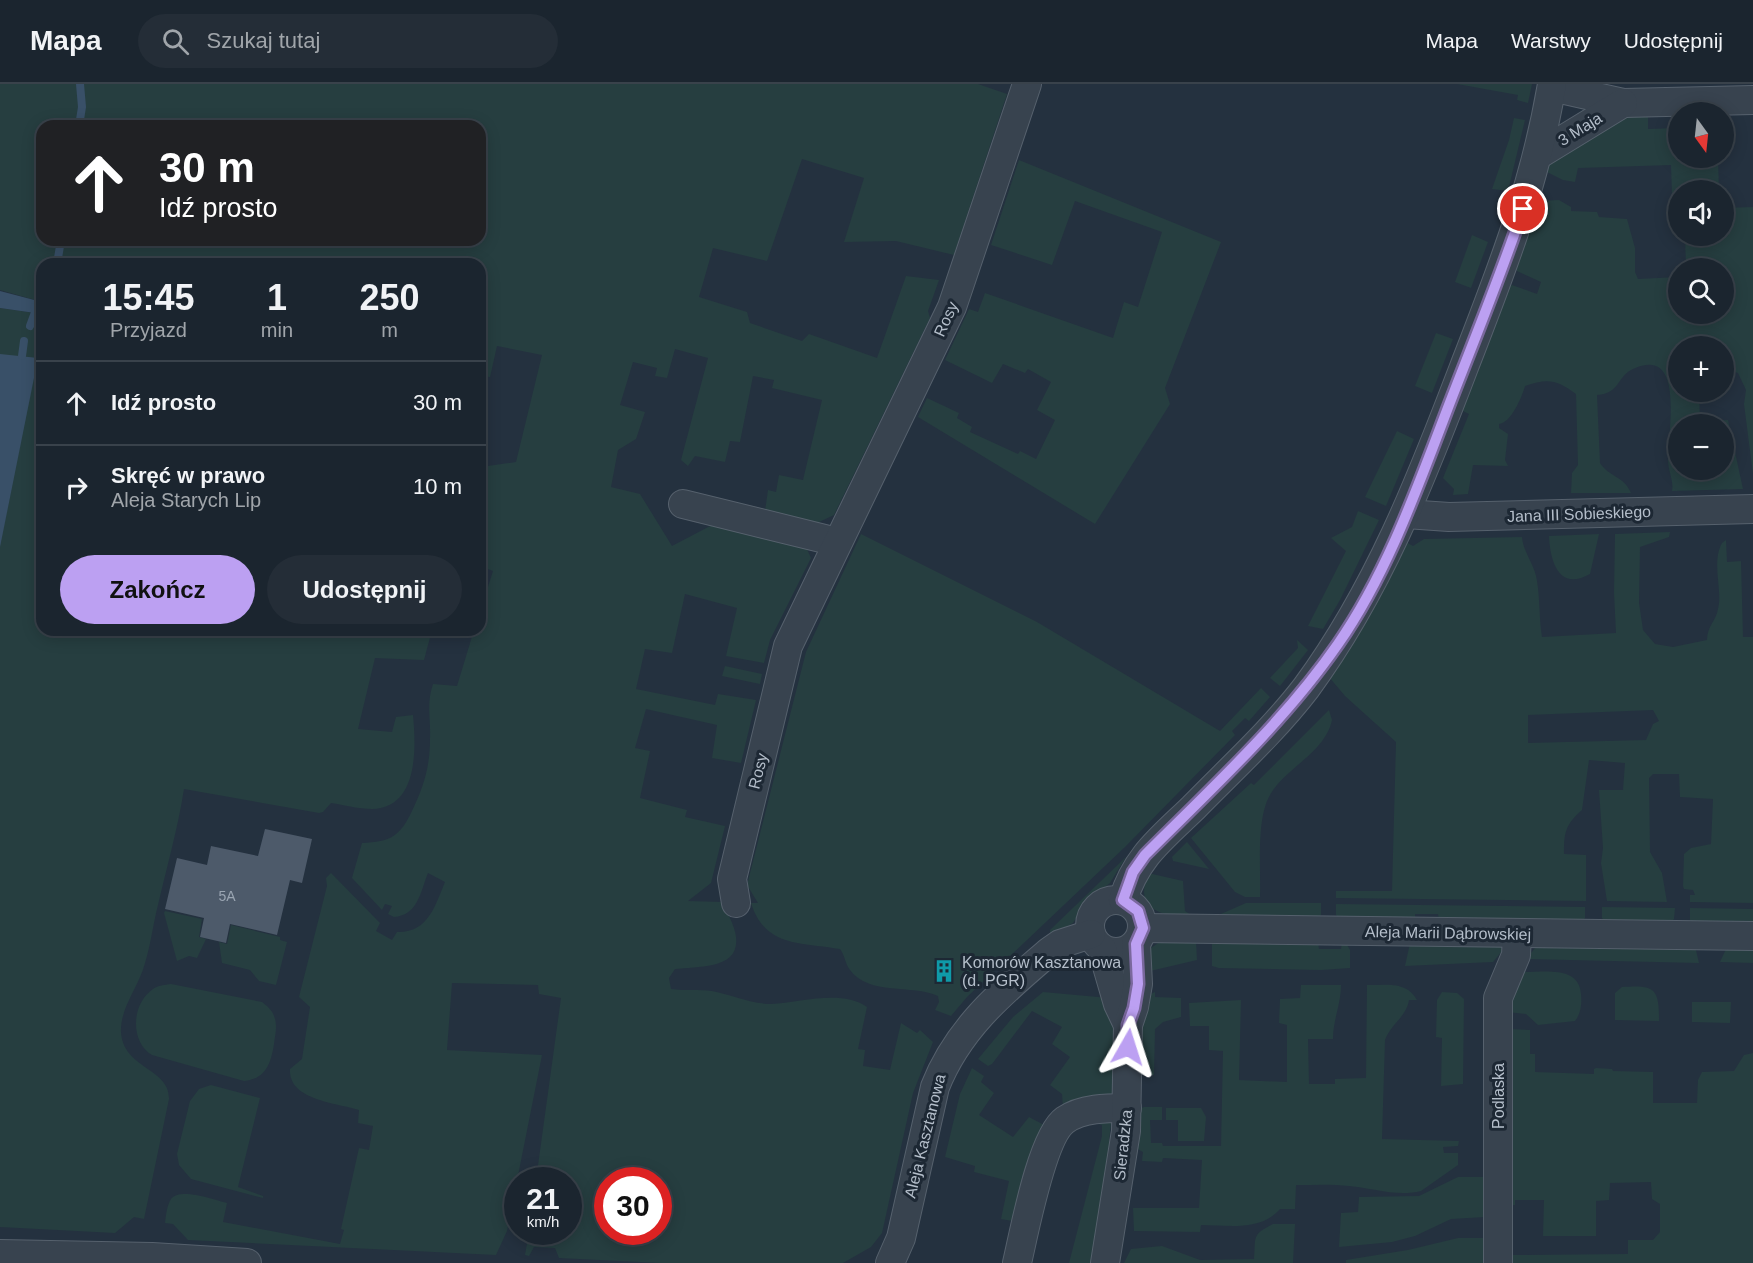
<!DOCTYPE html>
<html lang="pl">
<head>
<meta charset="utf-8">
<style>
	body { margin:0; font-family:Arial,sans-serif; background:#242d37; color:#f1f3f6; height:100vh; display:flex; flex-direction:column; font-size:22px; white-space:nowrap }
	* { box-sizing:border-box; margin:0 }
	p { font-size:20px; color:#a0a5aa }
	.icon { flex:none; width:33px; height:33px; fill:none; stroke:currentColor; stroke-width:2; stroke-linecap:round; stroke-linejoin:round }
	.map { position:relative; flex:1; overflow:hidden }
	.drawer { position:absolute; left:36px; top:174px; width:450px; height:378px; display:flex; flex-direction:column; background:#1b252f; border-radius:18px; box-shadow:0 3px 15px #0003,0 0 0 2px #39424b }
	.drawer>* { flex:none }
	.guide { position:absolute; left:36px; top:36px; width:450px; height:126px; border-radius:18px; box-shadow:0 3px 15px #0003,0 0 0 2px #39424b; background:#202124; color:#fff; overflow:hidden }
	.needle { width:39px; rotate:165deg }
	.controls { position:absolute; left:1668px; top:18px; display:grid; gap:12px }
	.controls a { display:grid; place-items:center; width:66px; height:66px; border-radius:50%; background:#1b252f; box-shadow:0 3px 15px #0003,0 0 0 2px #39424b; font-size:30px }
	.speed { position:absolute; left:504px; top:1083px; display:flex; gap:12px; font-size:30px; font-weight:700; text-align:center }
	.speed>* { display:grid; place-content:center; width:78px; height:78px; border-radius:50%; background:#1b252f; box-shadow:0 3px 15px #0003,0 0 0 2px #39424b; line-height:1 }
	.speed small { font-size:15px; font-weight:400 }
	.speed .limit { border:9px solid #d22; background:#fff; color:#111 }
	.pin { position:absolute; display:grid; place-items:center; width:51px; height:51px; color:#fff; margin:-26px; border:3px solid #fff; border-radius:50%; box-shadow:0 2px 6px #0007 }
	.me { position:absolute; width:66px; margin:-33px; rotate:6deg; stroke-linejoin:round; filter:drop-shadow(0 0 4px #0008) }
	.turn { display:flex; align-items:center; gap:21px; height:126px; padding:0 24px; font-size:27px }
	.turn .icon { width:78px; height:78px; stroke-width:2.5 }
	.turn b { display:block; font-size:42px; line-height:51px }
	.eta { display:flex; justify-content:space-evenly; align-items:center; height:102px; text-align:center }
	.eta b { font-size:36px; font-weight:700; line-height:42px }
	.button { display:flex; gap:12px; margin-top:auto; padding:12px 24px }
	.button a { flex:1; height:69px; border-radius:36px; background:#bca0f2; color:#111; font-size:24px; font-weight:700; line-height:69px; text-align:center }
	.button a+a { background:#242d37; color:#f1f3f6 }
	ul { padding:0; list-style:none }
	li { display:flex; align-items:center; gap:18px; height:84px; padding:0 24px; border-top:2px solid #39424b }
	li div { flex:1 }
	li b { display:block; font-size:22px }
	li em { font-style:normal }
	header { display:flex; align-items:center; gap:36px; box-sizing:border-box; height:84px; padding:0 30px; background:#1b252f; border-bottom:2px solid #39424b }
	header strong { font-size:28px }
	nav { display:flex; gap:33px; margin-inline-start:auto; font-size:21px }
	.search { width:420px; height:54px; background:#242d37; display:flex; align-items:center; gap:15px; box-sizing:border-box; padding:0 21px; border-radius:33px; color:#a0a5aa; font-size:22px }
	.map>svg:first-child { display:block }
	.green { fill:#263e40; fill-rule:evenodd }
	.water { fill:#395068 }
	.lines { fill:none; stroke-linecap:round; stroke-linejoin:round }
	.stream { stroke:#395068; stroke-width:8 }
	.building { fill:#4d5a6a }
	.minor-casing { stroke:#56616d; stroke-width:30 }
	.minor { stroke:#38434f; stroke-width:28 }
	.route-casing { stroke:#7a689d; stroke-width:15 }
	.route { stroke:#bca0f2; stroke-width:10 }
	.labels { text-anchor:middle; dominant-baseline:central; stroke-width:6; stroke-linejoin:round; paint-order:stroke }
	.number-label { font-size:14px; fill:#9aa5b2 }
	.street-label { font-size:16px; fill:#b4beca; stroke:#1d2834 }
	.poi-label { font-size:16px; fill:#b4beca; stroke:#1d2834; text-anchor:start }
</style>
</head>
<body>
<header>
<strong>Mapa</strong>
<div class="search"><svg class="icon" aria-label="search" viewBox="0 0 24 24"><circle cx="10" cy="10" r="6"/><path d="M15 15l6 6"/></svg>Szukaj tutaj</div>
<nav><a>Mapa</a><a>Warstwy</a><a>Udostępnij</a></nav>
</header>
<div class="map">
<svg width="1753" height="1179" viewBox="0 0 1753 1179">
	<rect width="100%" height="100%" fill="#24313f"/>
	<g class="green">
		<path d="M0,0H978L1007,10L954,171L896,157L844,158L864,94L802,75L767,177L713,164L699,213L747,228L750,239L802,257L809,250L877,274L906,192L939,196L928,227L930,234L834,431L817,439L765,427L768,406L776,408L779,391L803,396L822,316L772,304L774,296L753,292L740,358L730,357L725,378L695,372L688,382L681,376L708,274L675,265L667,294L655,292L657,284L633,278L620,321L645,328L636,355L618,366L611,403L640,410L672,462L714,440L806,463L811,474L770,556L764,579L726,572L737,524L685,510L672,569L645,565L636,605L715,621L718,610L756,616L741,679L712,674L717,641L646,625L635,664L650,667L640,714L687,726L685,733L725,742L711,799L688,817L723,818C727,829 735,842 736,853C740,886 697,882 675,885L669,894L671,905C685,907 699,905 712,907C732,911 752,920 771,920C800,919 841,905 867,923L858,965L865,966L863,982L890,986L901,939L917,949L920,946L933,958L913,1009L882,1149L871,1163L843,1179H660L559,1174L555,1164L534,1163L529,1172L525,1171L529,1148H568V1096H536L561,914L539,910L538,901L452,899L447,966L542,971L507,1147L496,1171L188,1156L173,1140L165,1139C166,1131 167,1121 171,1115C180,1103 215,1116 227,1119L223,1138L340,1160L344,1146L341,1145L359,1064L369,1066L373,1042L358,1039L359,1026C336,1019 288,1016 290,985L302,975L310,923L299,913L327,802L326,794L331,789L380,839L376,847L392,856L397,848C428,849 435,822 445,798L428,789C420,809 418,831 394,833L388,830L392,822L385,820L382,826L352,794L362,759C391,758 400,752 412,727C424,702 430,682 430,655C431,634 426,621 433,600L457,602L474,546H480V528L493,487L480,482V413L488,382L516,378L542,271L497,262L490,293L480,292V180H42V218L0,206ZM42,42H480V156H42ZM608,1096H658V1148H608Z"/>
		<path d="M1457,0H1532L1528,19L1517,16L1518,11Z"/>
		<path d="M1648,30V45L1678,44V74H1718L1719,106H1678V144H1673L1671,81L1578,84L1575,98L1563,96L1547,88V82L1575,58L1606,36Z"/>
		<path d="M1514,34L1525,36L1508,107L1492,105L1509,56Z"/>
		<path d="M1019,76L1221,158L1165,304L1170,320L1095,440L918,333L927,314L959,329L957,334L972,343L970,348L1018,370L1020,367L1036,375L1055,336L1037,326L1051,298L1028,285L1025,289L1003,280L992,299L945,276L969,225L978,228L985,209L1113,254L1124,218L1138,223L1162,148L1075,117L1052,181L991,161Z"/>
		<path d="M1559,116L1571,123V127L1597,128L1599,133L1627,135L1635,164V188L1638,195L1678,193V230H1724V184H1686L1685,152H1724V124L1753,123V390L1744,320L1746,306L1738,289L1724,284V262H1678V308H1699L1700,337L1728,336L1743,405L1672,407C1674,397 1668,387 1668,376C1667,352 1687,260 1633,285C1616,293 1621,309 1597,311L1600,379C1609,393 1624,392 1631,409H1571L1572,389L1578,381L1576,310C1557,296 1548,294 1525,302C1522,313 1511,339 1499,340V344L1508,350L1505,376L1508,382L1473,381L1468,410L1453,411L1454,405L1443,394L1469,330L1461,326L1507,204L1512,201L1537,210L1541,198L1517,187L1515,183L1539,117ZM1678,340H1724V386H1678Z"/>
		<path d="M1472,151L1488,158L1471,204L1455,198Z"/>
		<path d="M0,224L42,230V546H432L424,576L375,574L358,645L392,648L396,633L413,631C416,663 419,724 372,725C359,725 344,721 331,719L323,728L319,729L184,705C178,744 167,782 158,821C153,840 151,860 145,879C139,903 120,923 121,948C123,985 170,984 169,1015L144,1135L134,1133L115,1149L0,1143Z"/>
		<path d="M1436,249L1453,255L1432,309L1415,302Z"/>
		<path d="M1397,347L1414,355L1386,422L1365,413Z"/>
		<path d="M1358,427L1379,436L1340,516L1323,545L1308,542L1346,467L1331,454L1352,443Z"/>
		<path d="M1670,448L1669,453L1640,463L1639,519L1643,546L1655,560L1673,563L1707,556C1707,542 1716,537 1718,525C1723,507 1711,479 1722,459L1726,456L1727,478L1741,477L1743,553H1753V819L1690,818V811H1695L1693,806L1684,805L1683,802L1684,770L1691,764L1711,760L1713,715L1680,713L1679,690H1653L1649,694L1650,768L1662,789L1667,818L1607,817L1601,779L1603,764L1599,706H1623L1625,679L1589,676L1582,726C1565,741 1564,749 1564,770L1586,771V817L1336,814V807H1392L1396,658L1345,612L1329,593L1406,458L1413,462L1424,455L1522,453C1523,468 1535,481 1537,497C1540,515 1539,535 1542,553L1616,549L1614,509L1615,450ZM1653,626L1659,637L1653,640L1646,656L1528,659V631Z"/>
		<path d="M861,450L1037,538L1220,647L1261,604L1270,613L1249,637L1245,634L1232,647L1235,651L1125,763L967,913L951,932L935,926L939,918L938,912C912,900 869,912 850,886C845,880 845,871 840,865C802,858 765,864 751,819H758L747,801L806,568Z"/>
		<path d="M1599,450L1590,490C1558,508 1550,476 1549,452Z"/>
		<path d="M1297,556L1308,566L1280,602L1270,594L1298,564Z"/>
		<path d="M725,582L762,590L760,600L722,592Z"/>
		<path d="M1329,626L1332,636C1325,669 1286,683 1270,711C1256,735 1261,784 1260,813H1245L1235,808L1191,754L1251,699L1254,701Z"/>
		<path d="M1187,758L1209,785L1173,777L1172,773Z"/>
		<path d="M1126,773L1110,799L1087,817L1073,839L1050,852V846Z"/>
		<path d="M1148,789L1183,797L1185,827L1194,833C1164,832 1133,828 1148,789Z"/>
		<path d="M1246,819H1321V831L1316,835L1214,833Z"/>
		<path d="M1336,820L1585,823V834L1580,839L1439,837L1438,830H1415V837L1340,836L1336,831Z"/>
		<path d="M1602,823L1675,824L1674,835L1669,840L1607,839L1602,834Z"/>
		<path d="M1690,824L1753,825V842L1695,841L1690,836Z"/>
		<path d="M165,827L202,835L199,853L206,855L197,874L189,872L177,877L164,829Z"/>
		<path d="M231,841L280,853V856L287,858L276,901L259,897L250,886L222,879L219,858L227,860Z"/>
		<path d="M1161,857H1196L1197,876L1146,888L1151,864Z"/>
		<path d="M1212,857L1318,858L1319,865H1341L1342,859H1346L1350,866V884L1321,886L1219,884L1212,882Z"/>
		<path d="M1410,859L1501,861L1502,867L1493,878L1405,882Z"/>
		<path d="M1537,862H1695L1699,879L1526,875Z"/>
		<path d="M1727,863H1753V879L1720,878Z"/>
		<path d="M1519,888C1541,889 1579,880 1581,910C1582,919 1581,930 1575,937L1538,941L1526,930L1507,928Z"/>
		<path d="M171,900L262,918C267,922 272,926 274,932C278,942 275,951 274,960C271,979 266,995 244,997L152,971C130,958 131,920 153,905C158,901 165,901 171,900Z"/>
		<path d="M1301,901H1341C1341,920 1333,936 1333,955H1308L1309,1000H1335V995L1366,994L1367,901C1386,901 1407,897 1417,916H1409C1407,932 1390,941 1385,956L1382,1055L1459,1057L1458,1062L1443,1063L1444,1069H1458V1081L1421,1107C1397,1113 1373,1104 1349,1102C1332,1100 1314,1101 1296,1101L1295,1125H1280C1260,1148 1228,1141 1201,1141L1200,1148L1134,1147L1133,1124H1199L1202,1076L1163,1074L1162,1078L1142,1077L1143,1068L1134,1063L1137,1026L1144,1023H1162V1036H1150L1151,1059H1162L1163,1062H1221L1223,967L1209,966V942H1190L1189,919L1241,916L1239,996L1287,998V941L1279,939L1280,915L1300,914Z"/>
		<path d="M1622,903C1655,901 1659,904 1659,937L1615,936V909Z"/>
		<path d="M1043,908L1109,914L1118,955L1117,1011L1063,1025L1062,1010L1050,1001L1070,973L1052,960L1062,943L1032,927L992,980L988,982L978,975L1013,933Z"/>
		<path d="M1155,908V913L1181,914V933L1163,938L1155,945L1154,991H1138L1139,937L1147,912Z"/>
		<path d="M1442,908L1457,909L1464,915L1463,1000L1441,1002L1442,954L1436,953L1437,916Z"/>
		<path d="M1692,918H1731L1730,939L1692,938Z"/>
		<path d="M1507,945L1530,946V970H1535V988L1594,990V985L1596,984L1612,985L1613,987L1653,988V1019H1697L1698,996L1702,988L1734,987L1744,971L1753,969V1179H1507L1510,1171H1515L1628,1170V1156H1653L1660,1148V1120L1652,1115L1651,1098L1610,1099L1609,1116L1596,1117V1152H1543L1544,1116H1515V1121H1511Z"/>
		<path d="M972,984L984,992L981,998L994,1009L979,1031L1013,1053L1029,1033L1046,1042L1018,1138L1001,1135L1009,1097L974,1088L975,1082L945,1073L960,1010Z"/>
		<path d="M211,1001L260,1014L238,1103L263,1112V1114L191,1095L179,1081L177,1070L190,1017L199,1005Z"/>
		<path d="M1166,1024H1201L1206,1033L1204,1057H1178V1036H1166Z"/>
		<path d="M1111,1038L1109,1058L1112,1073L1094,1179H1069L1102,1052V1041L1094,1039Z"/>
		<path d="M1458,1093H1485V1133L1451,1135L1415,1152L1392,1158L1339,1163L1341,1129L1358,1128L1359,1113L1419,1112Z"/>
		<path d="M1273,1140H1295L1293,1179H1124L1131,1165L1162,1162L1200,1176L1254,1175C1256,1153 1251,1151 1273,1140Z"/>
		<path d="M1458,1154H1486L1489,1179H1346V1176L1408,1166Z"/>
	</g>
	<g class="water">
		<path d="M0,207L42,218V230L0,224Z"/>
		<path d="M0,270L38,274L0,463Z"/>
	</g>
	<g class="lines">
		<g class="stream">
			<path d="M79,42L82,23L80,0"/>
			<path d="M57,180L61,156"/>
			<path d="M30,242L37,223H34"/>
			<path d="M22,272L24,257"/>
		</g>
	</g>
	<path class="building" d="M265,745L312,755L302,799L290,796L277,851L230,840L226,859L200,853L204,834L165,825L177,774L207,781L211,762L258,772Z"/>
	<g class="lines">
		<g class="minor-casing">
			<g id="minor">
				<path d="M1552,3L1623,19L1753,16"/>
				<path d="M1538,71L1623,19"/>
				<path d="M683,420L837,458"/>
				<path d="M1406,430L1449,433L1753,425"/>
				<circle cx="1116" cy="842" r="26"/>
				<path d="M1123,816C1136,773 1162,754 1193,724C1231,685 1273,647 1306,604C1378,506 1421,396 1464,283C1501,188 1535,101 1552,0"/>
				<path d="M736,819L732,795L788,562L952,223L1027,0"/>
				<path d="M1143,844L1753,852"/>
				<path d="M1102,865L1118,920L1128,941"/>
				<path d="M0,1170L152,1173L247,1179"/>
				<path d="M890,1179L901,1154L935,1003C958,944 1003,907 1050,867L1060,860L1091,850"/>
				<path d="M1017,1179C1024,1149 1042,1052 1065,1036C1082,1024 1107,1024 1127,1024"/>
				<path d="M1105,1179L1126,1047L1128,941L1134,923L1138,900L1136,860"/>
				<path d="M1498,1179V914L1516,871L1517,850"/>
			</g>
		</g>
		<use href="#minor" class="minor"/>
	</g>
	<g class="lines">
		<g class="route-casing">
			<path id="route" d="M1128,963V941L1134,924L1138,900L1136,860L1143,844L1138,827L1123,816L1133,788L1145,771C1212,704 1284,638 1338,560C1388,488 1418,402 1449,321C1474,256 1501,191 1523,125"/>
		</g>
		<use href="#route" class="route"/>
	</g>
	<defs>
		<g id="building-bare" transform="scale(1.8)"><path d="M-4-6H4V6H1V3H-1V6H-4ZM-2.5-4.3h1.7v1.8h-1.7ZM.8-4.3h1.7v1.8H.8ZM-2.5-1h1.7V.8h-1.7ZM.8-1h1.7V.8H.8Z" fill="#0f9aa8" stroke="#1d2834" stroke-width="2.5" paint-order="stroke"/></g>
	</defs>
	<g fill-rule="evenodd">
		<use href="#building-bare" x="944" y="887"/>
	</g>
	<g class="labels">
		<g class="number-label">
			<text x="227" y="812">5A</text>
		</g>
		<g class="street-label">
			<text transform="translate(1580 45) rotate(-32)">3 Maja</text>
			<text transform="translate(946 235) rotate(-66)">Rosy</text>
			<text transform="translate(1579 430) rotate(-2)">Jana III Sobieskiego</text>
			<text transform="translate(758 687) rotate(-76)">Rosy</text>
			<text transform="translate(1448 849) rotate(1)">Aleja Marii Dąbrowskiej</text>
			<text transform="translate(1498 1012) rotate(-90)">Podlaska</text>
			<text transform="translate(925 1052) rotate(-76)">Aleja Kasztanowa</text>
			<text transform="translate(1123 1061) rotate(-84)">Sieradzka</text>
		</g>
		<g class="poi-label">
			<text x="962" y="878">Komorów Kasztanowa<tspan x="962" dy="18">(d. PGR)</tspan></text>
		</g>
	</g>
</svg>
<div class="controls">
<a><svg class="needle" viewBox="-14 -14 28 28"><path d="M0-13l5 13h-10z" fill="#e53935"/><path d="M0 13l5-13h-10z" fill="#a0a5aa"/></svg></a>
<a><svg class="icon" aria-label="sound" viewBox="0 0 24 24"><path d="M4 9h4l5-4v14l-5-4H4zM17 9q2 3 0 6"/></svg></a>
<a><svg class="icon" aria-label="search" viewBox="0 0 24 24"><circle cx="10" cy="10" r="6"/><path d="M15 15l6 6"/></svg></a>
<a>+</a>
<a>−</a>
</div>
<div class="speed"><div>21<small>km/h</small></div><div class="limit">30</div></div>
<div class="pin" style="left:1523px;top:125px;background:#d93025"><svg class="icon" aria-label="arrive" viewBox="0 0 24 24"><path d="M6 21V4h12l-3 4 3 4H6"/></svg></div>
<svg class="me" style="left:1128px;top:963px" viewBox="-20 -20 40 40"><path d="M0-17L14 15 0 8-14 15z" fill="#bca0f2" stroke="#fff" stroke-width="4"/></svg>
<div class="guide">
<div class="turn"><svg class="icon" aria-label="ahead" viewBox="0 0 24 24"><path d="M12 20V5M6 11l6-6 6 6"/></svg><div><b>30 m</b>Idź prosto</div></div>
</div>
<section class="drawer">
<div class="eta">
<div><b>15:45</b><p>Przyjazd</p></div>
<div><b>1</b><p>min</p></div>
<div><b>250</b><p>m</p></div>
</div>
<ul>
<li><svg class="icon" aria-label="ahead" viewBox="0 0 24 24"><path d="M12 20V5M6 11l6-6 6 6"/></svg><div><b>Idź prosto</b></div><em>30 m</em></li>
<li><svg class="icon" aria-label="right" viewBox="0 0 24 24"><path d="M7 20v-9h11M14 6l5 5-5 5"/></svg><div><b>Skręć w prawo</b><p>Aleja Starych Lip</p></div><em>10 m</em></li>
</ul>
<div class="button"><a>Zakończ</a><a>Udostępnij</a></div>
</section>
</div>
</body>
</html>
